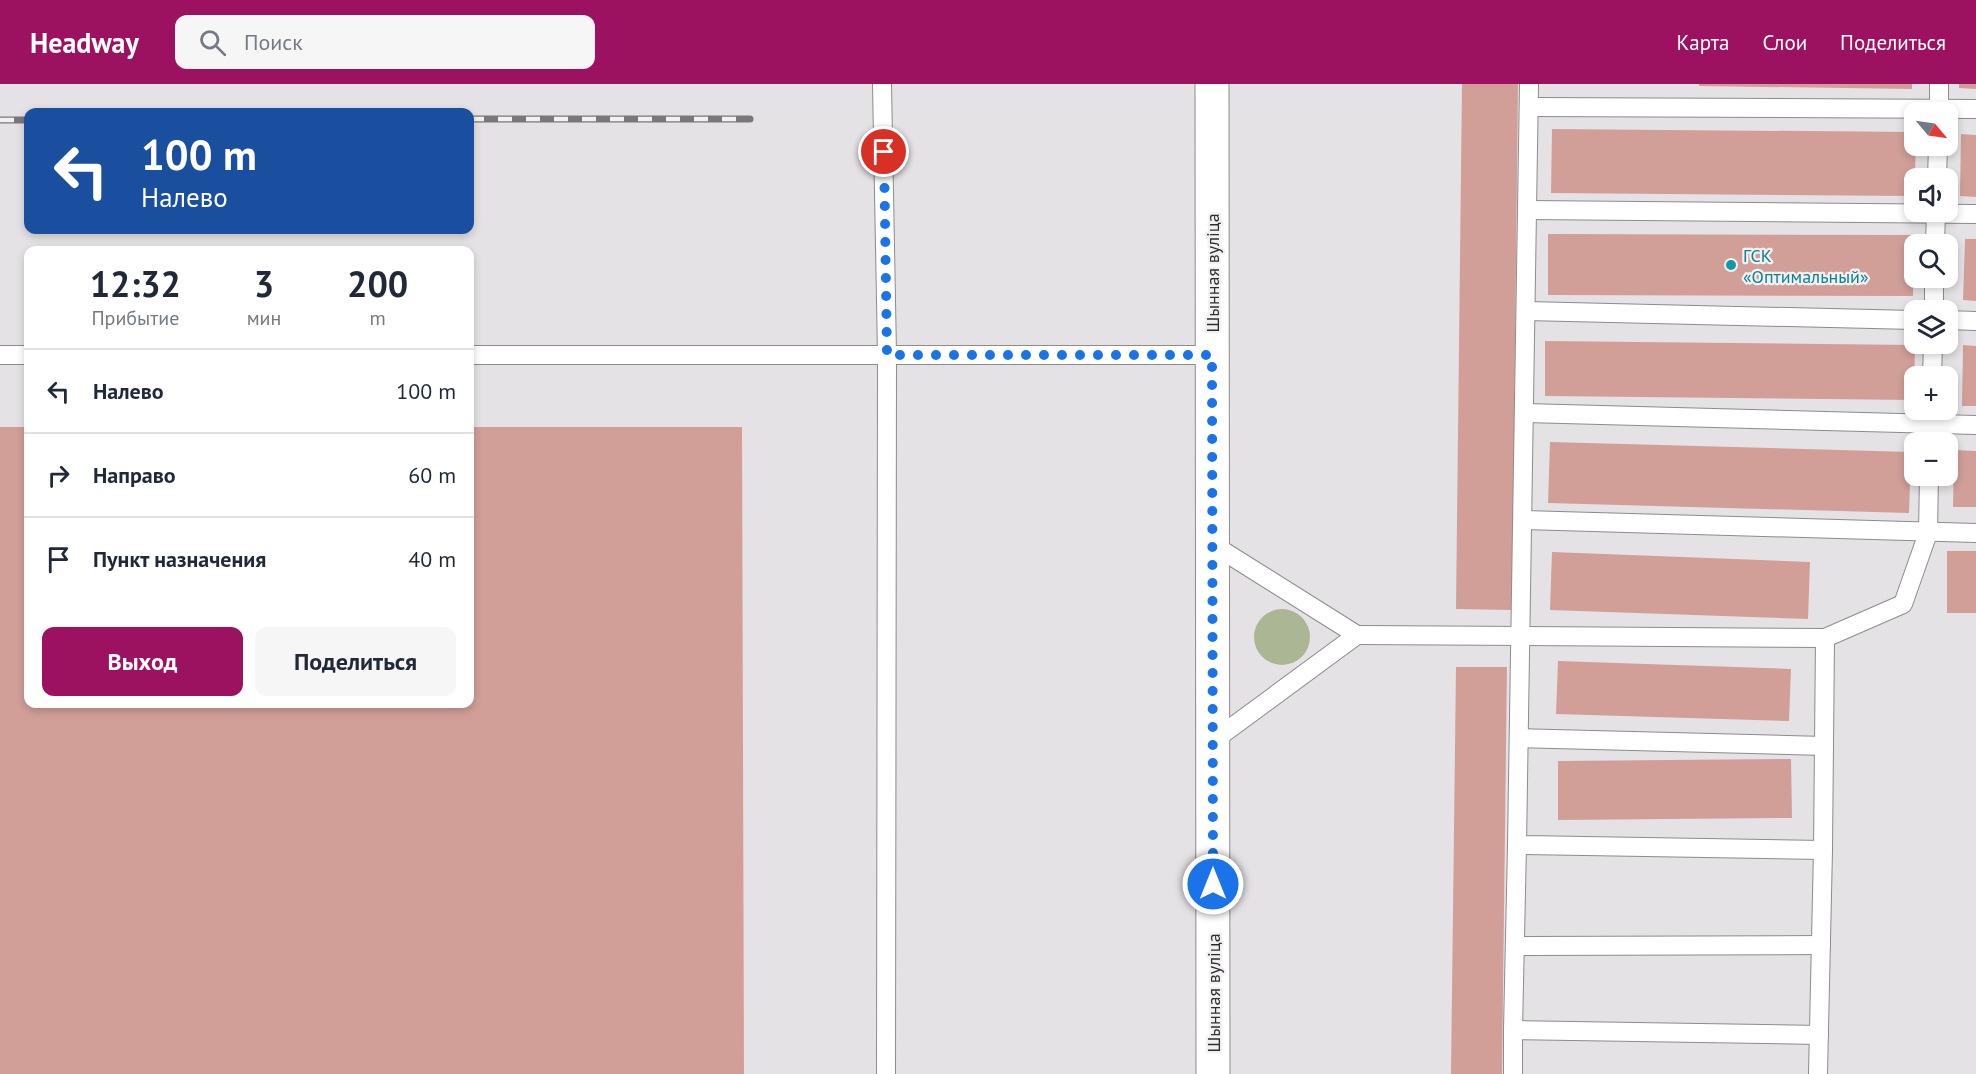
<!DOCTYPE html>
<html lang="ru">
<head>
<meta charset="utf-8">
<style>
	body { margin:0; font-family:"PT Sans",sans-serif; background:#f6f6f7; color:#1f2937; height:100vh; display:flex; flex-direction:column; font-size:22px; white-space:nowrap }
	* { box-sizing:border-box; margin:0 }
	p { font-size:20px; color:#747a83 }
	.icon { flex:none; width:33px; height:33px; fill:none; stroke:currentColor; stroke-width:2; stroke-linecap:round; stroke-linejoin:round }
	.map { position:relative; flex:1; overflow:hidden }
	.drawer { position:absolute; left:24px; top:162px; width:450px; height:462px; display:flex; flex-direction:column; background:#fff; border-radius:12px; box-shadow:0 3px 9px #0003 }
	.drawer>* { flex:none }
	.top-card { position:absolute; left:24px; top:24px; width:450px; height:126px; border-radius:12px; box-shadow:0 3px 9px #0003; background:#1a4fa0; color:#fff; overflow:hidden }
	.needle { width:39px; rotate:119deg }
	.controls { position:absolute; left:1904px; top:18px; display:grid; gap:12px }
	.controls a { display:grid; place-items:center; width:54px; height:54px; border-radius:12px; background:#fff; box-shadow:0 3px 9px #0003; font-size:30px }
	.pin { position:absolute; display:grid; place-items:center; width:51px; height:51px; color:#fff; margin:-26px; border:3px solid #fff; border-radius:50%; box-shadow:0 2px 6px #0007 }
	.me { position:absolute; width:66px; margin:-33px; rotate:0deg; stroke-linejoin:round; filter:drop-shadow(0 0 4px #0008) }
	.turn { display:flex; align-items:center; gap:21px; height:126px; padding:0 18px; font-size:27px }
	.turn .icon { width:78px; height:78px; stroke-width:2.5 }
	.turn b { display:block; font-size:42px; line-height:51px }
	.eta { display:flex; justify-content:space-evenly; align-items:center; height:102px; text-align:center }
	.eta b { font-size:36px; font-weight:800; line-height:42px }
	.primary-button { display:flex; gap:12px; margin-top:auto; padding:12px 18px }
	.primary-button a { flex:1; height:69px; border-radius:12px; background:#9c1160; color:#fff; font-size:24px; font-weight:800; line-height:69px; text-align:center }
	.primary-button a+a { background:#f6f6f7; color:#1f2937 }
	ul { padding:0; list-style:none }
	li { display:flex; align-items:center; gap:18px; height:84px; padding:0 18px; border-top:2px solid #e0e1e3 }
	li div { flex:1 }
	li b { display:block; font-size:22px }
	li em { font-style:normal }
	header { display:flex; align-items:center; gap:36px; box-sizing:border-box; height:84px; padding:0 30px; background:#9c1160; color:#fff }
	header strong { font-size:28px }
	nav { display:flex; gap:33px; margin-inline-start:auto; font-size:21px }
	.search { width:420px; height:54px; background:#f6f6f7; display:flex; align-items:center; gap:15px; box-sizing:border-box; padding:0 21px; border-radius:12px; color:#747a83; font-size:22px }
	.map>svg:first-child { display:block }
	.green { fill:#abb694 }
	.building { fill:#d19f98 }
	.lines { fill:none; stroke-linecap:round; stroke-linejoin:round }
	.lane-casing { stroke:#8d8b8d; stroke-width:20 }
	.secondary-casing { stroke:#8d8b8d; stroke-width:35 }
	.lane { stroke:#fff; stroke-width:18 }
	.secondary { stroke:#fff; stroke-width:33 }
	.rail-casing { stroke:#797779; stroke-width:7 }
	.rail { stroke:#f2f0f2; stroke-width:4.5; stroke-dasharray:14; stroke-linecap:butt }
	.route { stroke:#1a73e8; stroke-width:10; stroke-dasharray:0 18 }
	.culture-dot { fill:#0f9aa8; stroke:#f2f0f2; stroke-width:2 }
	.labels { text-anchor:middle; dominant-baseline:central; stroke-width:4.5; stroke-linejoin:round; paint-order:stroke }
	.culture-label { font-size:18px; fill:#0d838f; stroke:#f2f0f2; text-anchor:start }
	.street-label { font-size:18px; fill:#2e2d2e; stroke:#f2f0f2 }
</style>
</head>
<body>
<header>
<strong>Headway</strong>
<div class="search"><svg class="icon" aria-label="search" viewBox="0 0 24 24"><circle cx="10" cy="10" r="6"/><path d="M15 15l6 6"/></svg>Поиск</div>
<nav><a>Карта</a><a>Слои</a><a>Поделиться</a></nav>
</header>
<div class="map">
<svg width="1976" height="990" viewBox="0 0 1976 990">
	<rect width="100%" height="100%" fill="#e5e2e5"/>
	<circle class="green" cx="1282" cy="553" r="28"/>
	<g class="building">
		<path d="M1462,0H1518L1512,526L1456,525Z"/>
		<path d="M1699,0H1912V5L1699,2Z"/>
		<path d="M1959,0H1976V5L1959,4Z"/>
		<path d="M1552,45L1914,48V62H1916L1914,112L1551,109Z"/>
		<path d="M1961,50L1976,51V113L1960,112Z"/>
		<path d="M1548,150L1914,151L1913,212L1548,211Z"/>
		<path d="M1965,155H1976V217L1963,216Z"/>
		<path d="M1545,257L1915,261L1914,316L1545,312Z"/>
		<path d="M1963,261L1976,262V322H1962Z"/>
		<path d="M0,343H28V620H470V343H742L744,990H0Z"/>
		<path d="M1550,358L1911,368L1909,429L1548,419Z"/>
		<path d="M1954,366L1976,367V423H1953Z"/>
		<rect x="1947" y="467" width="29" height="62"/>
		<path d="M1552,468L1810,478L1808,535L1550,526Z"/>
		<path d="M1558,577L1791,585L1789,637L1556,630Z"/>
		<path d="M1456,583H1507L1502,990H1451Z"/>
		<path d="M1791,675L1792,734L1558,736V677Z"/>
	</g>
	<g class="lines">
		<g class="lane-casing">
			<g id="lane">
				<path d="M882,0L887,271H1212"/>
				<path d="M1529,0L1517,761L1823,766L1825,554L1903,520L1928,449L1929,392"/>
				<path d="M1529,23L1976,25"/>
				<path d="M1939,28V0"/>
				<path d="M1937,94L1938,62"/>
				<path d="M1528,126L1976,130"/>
				<path d="M1935,160L1936,128"/>
				<path d="M1934,226V194"/>
				<path d="M1526,227L1914,236"/>
				<path d="M1947,236L1976,237"/>
				<path d="M0,271H28"/>
				<path d="M470,271H887L886,990"/>
				<path d="M1932,292L1933,260"/>
				<path d="M1525,329L1976,341"/>
				<path d="M1930,358L1931,326"/>
				<path d="M1523,436L1976,449"/>
				<path d="M1212,460L1357,551L1213,657"/>
				<path d="M1357,551L1825,554"/>
				<path d="M1519,654L1824,662"/>
				<path d="M1515,862L1821,861"/>
				<path d="M1513,946L1517,761"/>
				<path d="M1513,990V946L1819,951"/>
				<path d="M1818,990L1823,766"/>
			</g>
		</g>
		<g class="secondary-casing">
			<path id="secondary" d="M1212,0L1213,990"/>
		</g>
		<use href="#lane" class="lane"/>
		<use href="#secondary" class="secondary"/>
		<g class="rail-casing">
			<g id="rail">
				<path d="M470,35H750"/>
				<path d="M0,36H28"/>
			</g>
		</g>
		<use href="#rail" class="rail"/>
	</g>
	<g class="lines">
		<path class="route" d="M884,68L887,271H1212L1213,800"/>
	</g>
	<circle class="culture-dot" cx="1731" cy="181" r="6"/>
	<g class="labels">
		<g class="culture-label">
			<text x="1743" y="171">ГСК<tspan x="1743" dy="21">«Оптимальный»</tspan></text>
		</g>
		<g class="street-label">
			<text transform="translate(1212 189) rotate(-90)">Шынная вуліца</text>
			<text transform="translate(1213 909) rotate(-90)">Шынная вуліца</text>
		</g>
	</g>
</svg>
<div class="controls">
<a><svg class="needle" viewBox="-14 -14 28 28"><path d="M0-13l5 13h-10z" fill="#e53935"/><path d="M0 13l5-13h-10z" fill="#747a83"/></svg></a>
<a><svg class="icon" aria-label="sound" viewBox="0 0 24 24"><path d="M4 9h4l5-4v14l-5-4H4zM17 9q2 3 0 6"/></svg></a>
<a><svg class="icon" aria-label="search" viewBox="0 0 24 24"><circle cx="10" cy="10" r="6"/><path d="M15 15l6 6"/></svg></a>
<a><svg class="icon" aria-label="layers" viewBox="0 0 24 24"><path d="M12 4l9 5-9 5-9-5zM3 14l9 5 9-5"/></svg></a>
<a>+</a>
<a>−</a>
</div>
<div class="pin" style="left:884px;top:68px;background:#d93025"><svg class="icon" aria-label="arrive" viewBox="0 0 24 24"><path d="M6 21V4h12l-3 4 3 4H6"/></svg></div>
<svg class="me" style="left:1213px;top:800px" viewBox="-20 -20 40 40"><circle r="17" fill="#1a73e8" stroke="#fff" stroke-width="3"/><path d="M0-11L8 9 0 5-8 9z" fill="#fff"/></svg>
<div class="top-card">
<div class="turn"><svg class="icon" aria-label="left" viewBox="0 0 24 24"><path d="M17 20v-9H6M10 6l-5 5 5 5"/></svg><div><b>100 m</b>Налево</div></div>
</div>
<section class="drawer">
<div class="eta">
<div><b>12:32</b><p>Прибытие</p></div>
<div><b>3</b><p>мин</p></div>
<div><b>200</b><p>m</p></div>
</div>
<ul>
<li><svg class="icon" aria-label="left" viewBox="0 0 24 24"><path d="M17 20v-9H6M10 6l-5 5 5 5"/></svg><div><b>Налево</b></div><em>100 m</em></li>
<li><svg class="icon" aria-label="right" viewBox="0 0 24 24"><path d="M7 20v-9h11M14 6l5 5-5 5"/></svg><div><b>Направо</b></div><em>60 m</em></li>
<li><svg class="icon" aria-label="arrive" viewBox="0 0 24 24"><path d="M6 21V4h12l-3 4 3 4H6"/></svg><div><b>Пункт назначения</b></div><em>40 m</em></li>
</ul>
<div class="primary-button"><a>Выход</a><a>Поделиться</a></div>
</section>
</div>
</body>
</html>
